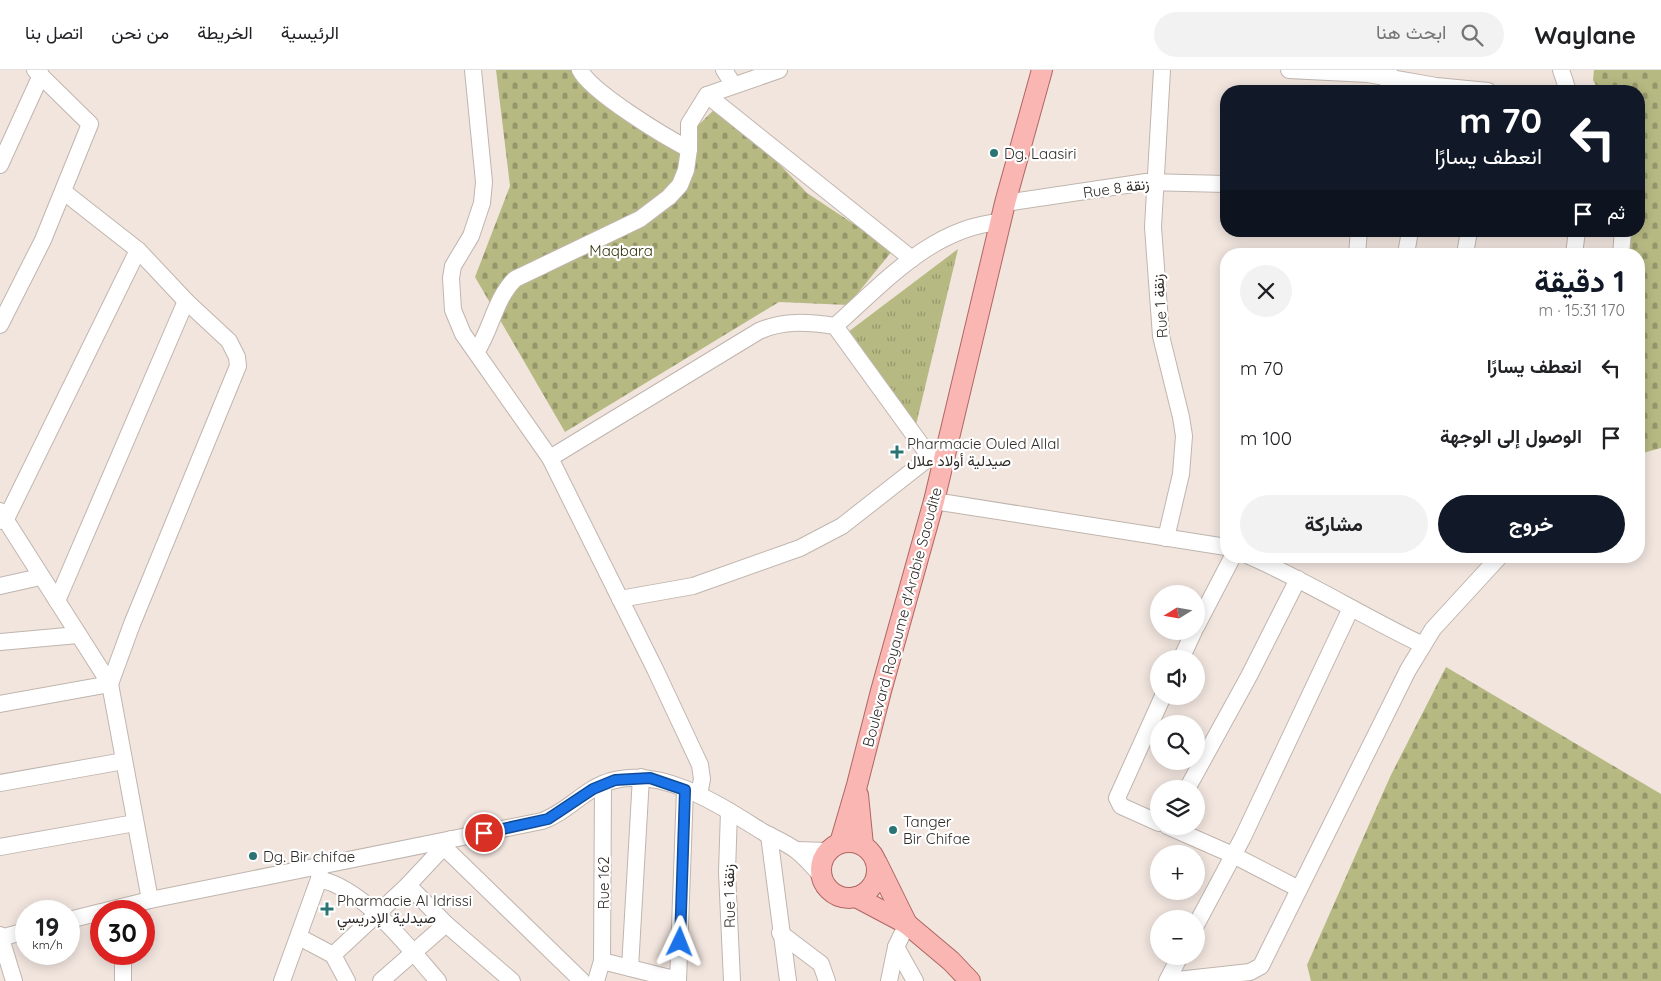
<!DOCTYPE html>
<html lang="ar">
<head>
<meta charset="utf-8">
<style>
	body { margin:0; font-family:Quicksand,Vazirmatn,sans-serif; background:#f2f2f2; color:#202124; direction:rtl; height:100vh; display:flex; flex-direction:column; font-size:19px; white-space:nowrap }
	* { box-sizing:border-box; margin:0 }
	p { font-size:16px; color:#757577 }
	.icon { flex:none; width:28px; height:28px; fill:none; stroke:currentColor; stroke-width:2; stroke-linecap:round; stroke-linejoin:round }
	.map { position:relative; flex:1; overflow:hidden; direction:ltr }
	.sheet { position:absolute; left:1220px; top:178px; width:425px; height:315px; display:flex; flex-direction:column; background:#fff; border-radius:20px; box-shadow:0 2px 12px #0003; direction:rtl }
	.sheet>* { flex:none }
	.top-card { position:absolute; left:1220px; top:15px; width:425px; height:152px; border-radius:20px; box-shadow:0 2px 12px #0003; direction:rtl; background:#111827; color:#fff; overflow:hidden }
	.needle { width:32px; rotate:259deg }
	.controls { position:absolute; left:1150px; top:515px; display:grid; gap:10px }
	.controls a { display:grid; place-items:center; width:55px; height:55px; border-radius:50%; background:#fff; box-shadow:0 2px 12px #0003; font-size:25px }
	.speed { position:absolute; left:15px; top:830px; display:flex; gap:10px; font-size:25px; font-weight:700; text-align:center }
	.speed>* { display:grid; place-content:center; width:65px; height:65px; border-radius:50%; background:#fff; box-shadow:0 2px 12px #0003; line-height:1 }
	.speed small { font-size:12px; font-weight:400 }
	.speed .limit { border:8px solid #d22; background:#fff; color:#111 }
	.pin { position:absolute; display:grid; place-items:center; width:42px; height:42px; color:#fff; margin:-21px; border:2px solid #fff; border-radius:50%; box-shadow:0 1px 5px #0007 }
	.me { position:absolute; width:55px; margin:-28px; rotate:2deg; stroke-linejoin:round; filter:drop-shadow(0 0 4px #0008) }
	.turn { display:flex; align-items:center; gap:18px; height:105px; padding:0 20px; font-size:22px }
	.turn .icon { width:65px; height:65px; stroke-width:2.5 }
	.turn b { display:block; font-size:35px; line-height:42px }
	.then { display:flex; align-items:center; height:48px; padding:0 20px; background:#0003; gap:10px; font-size:19px }
	.round { display:grid; place-items:center; flex:none; width:52px; height:52px; border-radius:26px; background:#f2f2f2 }
	.headline { display:flex; align-items:center; justify-content:space-between; height:85px; padding:0 20px }
	h1 { font-size:30px; font-weight:700; line-height:38px; color:#111827 }
	.action { display:flex; gap:10px; margin-top:auto; padding:10px 20px }
	.action a { flex:1; height:58px; border-radius:30px; background:#111827; color:#fff; font-size:20px; font-weight:700; line-height:58px; text-align:center }
	.action a+a { background:#f2f2f2; color:#202124 }
	ul { padding:0; list-style:none }
	li { display:flex; align-items:center; gap:15px; height:70px; padding:0 20px }
	li div { flex:1 }
	li b { display:block; font-size:19px }
	li em { font-style:normal }
	header { display:flex; align-items:center; gap:30px; box-sizing:border-box; height:70px; padding:0 25px; background:#fff; border-bottom:1px solid #e0e0e0 }
	header strong { font-size:24px }
	nav { display:flex; gap:28px; margin-inline-start:auto; font-size:18px }
	.search { width:350px; height:45px; background:#f2f2f2; display:flex; align-items:center; gap:12px; box-sizing:border-box; padding:0 18px; border-radius:28px; color:#757577; font-size:19px }
	.map>svg:first-child { display:block }
	.grass { fill:url(#grass-tufts) }
	.cemetery { fill:url(#cemetery-stones) }
	.lines { fill:none; stroke-linecap:round; stroke-linejoin:round }
	.minor-casing { stroke:#c0b5ae; stroke-width:18 }
	.major-casing { stroke:#b06661; stroke-width:22 }
	.minor { stroke:#fff; stroke-width:16 }
	.major { stroke:#fab6b2; stroke-width:20 }
	.route-casing { stroke:#114b97; stroke-width:12 }
	.route { stroke:#1a73e8; stroke-width:9 }
	.poi-dot { fill:#2a7474; stroke:#fff; stroke-width:2 }
	.labels { text-anchor:middle; dominant-baseline:central; stroke-width:4.5; stroke-linejoin:round; paint-order:stroke }
	.poi-label { font-size:15px; fill:#2f2b28; stroke:#fff; text-anchor:start }
	.street-label { font-size:15px; fill:#2f2b28; stroke:#fff }
	.park-label { font-size:15px; fill:#2f2f08; stroke:#fff }
</style>
</head>
<body>
<header>
<strong>Waylane</strong>
<div class="search"><svg class="icon" aria-label="search" viewBox="0 0 24 24"><circle cx="10" cy="10" r="6"/><path d="M15 15l6 6"/></svg>ابحث هنا</div>
<nav><a>الرئيسية</a><a>الخريطة</a><a>من نحن</a><a>اتصل بنا</a></nav>
</header>
<div class="map">
<svg width="1661" height="911" viewBox="0 0 1661 911">
	<defs>
		<pattern id="grass-tufts" width="24" height="20" patternUnits="userSpaceOnUse" patternTransform="scale(1.25)"><rect width="24" height="20" fill="#b7b983"/><path d="M3 7l-1-3M5 7V3M7 7l1-3M15 17l-1-3M17 17v-4M19 17l1-3" fill="none" stroke="#95976b"/></pattern>
		<pattern id="cemetery-stones" width="16" height="16" patternUnits="userSpaceOnUse" patternTransform="scale(1.25)"><rect width="16" height="16" fill="#b7b983"/><path d="M2 7V4a2 2 0 0 1 4 0v3zM10 15v-3a2 2 0 0 1 4 0v3z" fill="#95976b"/></pattern>
	</defs>
	<rect width="100%" height="100%" fill="#f1e5de"/>
	<path class="grass" d="M958,179L915,359L848,262Z"/>
	<g class="cemetery">
		<path d="M496,0H581L683,70L721,33L807,123L893,180L848,235L779,232L565,362L475,207L510,116Z"/>
		<path d="M1594,0H1661V378L1639,384V184H1625L1628,161H1639V21H1599L1593,10Z"/>
		<path d="M1446,597L1661,724V911H1311L1307,895L1390,707Z"/>
	</g>
	<g class="lines">
		<g class="minor-casing">
			<g id="minor">
				<path d="M473,0L484,112L482,133L471,166L453,196L451,208L453,240L463,264L550,388L655,599L700,695L702,709L699,725"/>
				<path d="M580,0C591,22 665,67 689,79"/>
				<path d="M724,0L733,14"/>
				<path d="M1162,0L1153,157L1161,266L1181,347L1184,366L1181,404L1166,468"/>
				<path d="M1289,0L1368,4L1436,16L1488,21"/>
				<path d="M1561,0L1568,21"/>
				<path d="M1387,21L1391,6"/>
				<path d="M707,25L912,189"/>
				<path d="M0,95L41,5"/>
				<path d="M1005,133L1146,112L1226,114"/>
				<path d="M1357,184L1359,161"/>
				<path d="M1406,184L1410,161"/>
				<path d="M1465,184L1469,161"/>
				<path d="M1574,184L1577,161"/>
				<path d="M1621,184L1623,161"/>
				<path d="M0,255L43,170L90,54L35,0"/>
				<path d="M835,256C884,213 932,157 1001,152"/>
				<path d="M477,281C492,257 495,229 515,209L640,149L669,127L680,115L686,100L689,79V54L707,25L779,0"/>
				<path d="M550,388L759,261C784,250 808,252 835,256L930,387L943,396"/>
				<path d="M934,431L1226,477"/>
				<path d="M0,441L110,614L150,830"/>
				<path d="M0,451L6,449L138,180"/>
				<path d="M1249,486C1309,512 1364,547 1423,575"/>
				<path d="M0,516L40,507"/>
				<path d="M620,529L693,516L800,478L842,456L930,387"/>
				<path d="M57,531L186,231"/>
				<path d="M1196,557L1233,486"/>
				<path d="M0,572L78,565"/>
				<path d="M1181,589L1194,561"/>
				<path d="M0,634L110,614L132,554L238,296L237,287L229,271L186,231L138,180L64,122"/>
				<path d="M0,713L124,691"/>
				<path d="M1187,719L1249,606L1298,509"/>
				<path d="M729,741L727,802L732,911"/>
				<path d="M1159,753L1121,736L1117,728L1163,626"/>
				<path d="M1167,756L1233,785L1299,819"/>
				<path d="M769,765L788,911"/>
				<path d="M0,777L135,753"/>
				<path d="M444,777L582,911"/>
				<path d="M797,780L827,781"/>
				<path d="M319,809C365,819 408,877 438,911"/>
				<path d="M408,815L446,854L512,911"/>
				<path d="M105,841L150,830L542,751C568,742 585,718 611,711C663,696 721,736 763,762C774,768 787,773 797,781C806,788 813,797 821,805"/>
				<path d="M69,850L101,842"/>
				<path d="M1196,855L1243,767L1351,538"/>
				<path d="M780,863L821,894L827,911"/>
				<path d="M0,865L14,911"/>
				<path d="M299,867L333,885L347,911"/>
				<path d="M0,868L26,861"/>
				<path d="M896,877L915,911"/>
				<path d="M123,884V911"/>
				<path d="M333,885L408,815L451,769"/>
				<path d="M602,891L678,910"/>
				<path d="M630,898L641,707"/>
				<path d="M282,911L319,809L320,799"/>
				<path d="M381,911L446,854"/>
				<path d="M596,911L602,891L603,714"/>
				<path d="M678,911L685,720"/>
				<path d="M889,911L896,877L907,854"/>
				<path d="M1167,911L1180,886"/>
				<path d="M1168,911L1250,902L1261,896L1408,600L1433,559L1500,486"/>
			</g>
		</g>
		<g class="major-casing">
			<g id="major">
				<path d="M858,725L863,775"/>
				<circle cx="849" cy="800" r="28"/>
				<path d="M840,773L857,715L881,621L934,431L1005,133L1042,0"/>
				<path d="M877,793L907,854"/>
				<path d="M856,827L907,854L951,891L970,911"/>
			</g>
		</g>
		<use href="#minor" class="minor"/>
		<use href="#major" class="major"/>
	</g>
	<g class="lines">
		<g class="route-casing">
			<path id="route" d="M484,763L548,749L593,719L615,710L650,708L685,720L680,872"/>
		</g>
		<use href="#route" class="route"/>
	</g>
	<g class="poi-dot">
		<circle cx="994" cy="83" r="5"/>
		<path d="M894.5 374.5h5v5h5v5h-5v5h-5v-5h-5v-5h5z"/>
		<circle cx="893" cy="760" r="5"/>
		<circle cx="253" cy="786" r="5"/>
		<path d="M324.5 831.5h5v5h5v5h-5v5h-5v-5h-5v-5h5z"/>
	</g>
	<g class="labels">
		<g class="poi-label">
			<text x="1004" y="83">Dg. Laasiri</text>
			<text x="907" y="373">Pharmacie Ouled Allal<tspan x="907" dy="17">صيدلية أولاد علال</tspan></text>
			<text x="903" y="751">Tanger<tspan x="903" dy="17">Bir Chifae</tspan></text>
			<text x="263" y="786">Dg. Bir chifae</text>
			<text x="337" y="830">Pharmacie Al Idrissi<tspan x="337" dy="17">صيدلية الإدريسي</tspan></text>
		</g>
		<g class="street-label">
			<text transform="translate(1116 118) rotate(-8)">Rue 8 زنقة</text>
			<text transform="translate(1160 236) rotate(-94)">Rue 1 زنقة</text>
			<text transform="translate(902 547) rotate(-75)">Boulevard Royaume d'Arabie Saoudite</text>
			<text transform="translate(603 813) rotate(-90)">Rue 162</text>
			<text transform="translate(729 826) rotate(-91)">Rue 1 زنقة</text>
		</g>
		<g class="park-label">
			<text x="621" y="180">Maqbara</text>
		</g>
	</g>
</svg>
<div class="controls">
<a><svg class="needle" viewBox="-14 -14 28 28"><path d="M0-13l5 13h-10z" fill="#e53935"/><path d="M0 13l5-13h-10z" fill="#757577"/></svg></a>
<a><svg class="icon" aria-label="sound" viewBox="0 0 24 24"><path d="M4 9h4l5-4v14l-5-4H4zM17 9q2 3 0 6"/></svg></a>
<a><svg class="icon" aria-label="search" viewBox="0 0 24 24"><circle cx="10" cy="10" r="6"/><path d="M15 15l6 6"/></svg></a>
<a><svg class="icon" aria-label="layers" viewBox="0 0 24 24"><path d="M12 4l9 5-9 5-9-5zM3 14l9 5 9-5"/></svg></a>
<a>+</a>
<a>−</a>
</div>
<div class="speed"><div>19<small>km/h</small></div><div class="limit">30</div></div>
<div class="pin" style="left:484px;top:763px;background:#d93025"><svg class="icon" aria-label="arrive" viewBox="0 0 24 24"><path d="M6 21V4h12l-3 4 3 4H6"/></svg></div>
<svg class="me" style="left:680px;top:872px" viewBox="-20 -20 40 40"><path d="M0-17L14 15 0 8-14 15z" fill="#1a73e8" stroke="#fff" stroke-width="4"/></svg>
<div class="top-card">
<div class="turn"><svg class="icon" aria-label="left" viewBox="0 0 24 24"><path d="M17 20v-9H6M10 6l-5 5 5 5"/></svg><div><b>70 m</b>انعطف يسارًا</div></div>
<div class="then">ثم<svg class="icon" aria-label="arrive" viewBox="0 0 24 24"><path d="M6 21V4h12l-3 4 3 4H6"/></svg></div>
</div>
<section class="sheet">
<div class="headline"><div><h1>1 دقيقة</h1><p>170 m · 15:31</p></div><a class="round"><svg class="icon" aria-label="close" viewBox="0 0 24 24"><path d="M6 6l12 12M18 6L6 18"/></svg></a></div>
<ul>
<li><svg class="icon" aria-label="left" viewBox="0 0 24 24"><path d="M17 20v-9H6M10 6l-5 5 5 5"/></svg><div><b>انعطف يسارًا</b></div><em>70 m</em></li>
<li><svg class="icon" aria-label="arrive" viewBox="0 0 24 24"><path d="M6 21V4h12l-3 4 3 4H6"/></svg><div><b>الوصول إلى الوجهة</b></div><em>100 m</em></li>
</ul>
<div class="action"><a>خروج</a><a>مشاركة</a></div>
</section>
</div>
</body>
</html>
